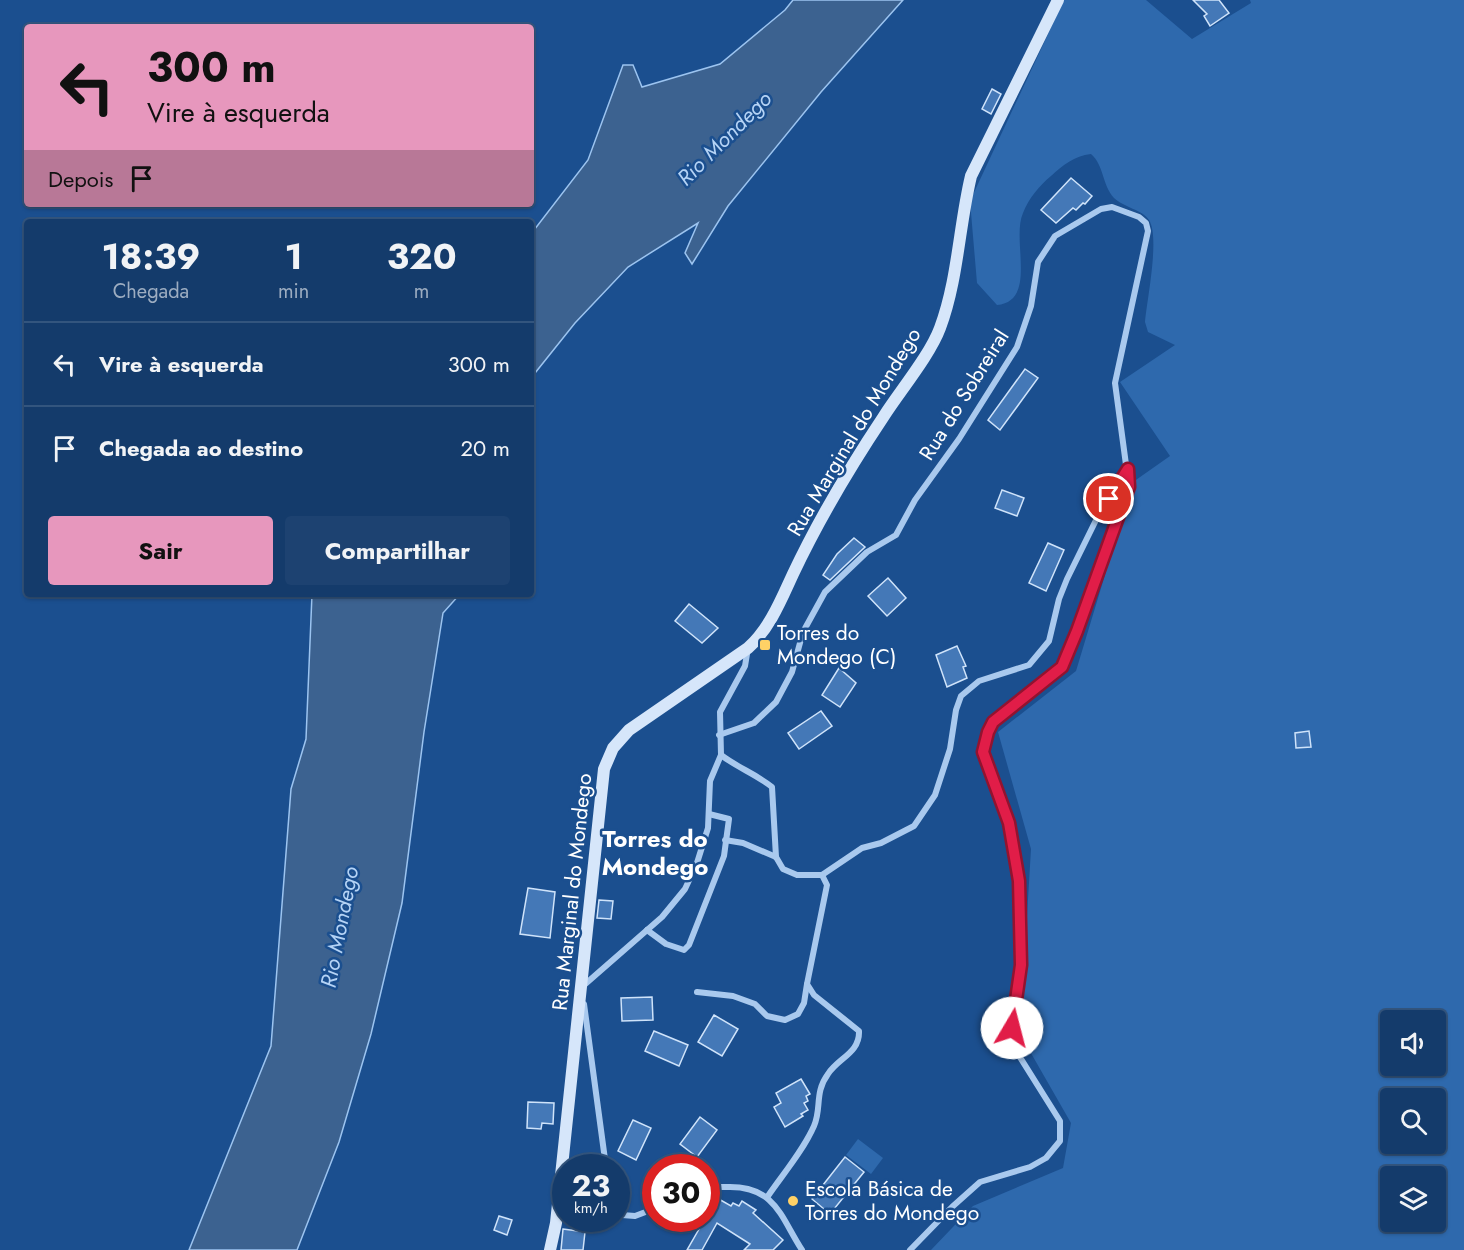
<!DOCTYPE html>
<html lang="pt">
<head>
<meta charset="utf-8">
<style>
	body { margin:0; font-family:Jost,sans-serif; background:#1d4271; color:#f1f3f6; height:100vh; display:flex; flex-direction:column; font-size:22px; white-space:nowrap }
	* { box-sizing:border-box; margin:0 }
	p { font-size:20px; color:#9dadc1 }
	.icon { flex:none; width:33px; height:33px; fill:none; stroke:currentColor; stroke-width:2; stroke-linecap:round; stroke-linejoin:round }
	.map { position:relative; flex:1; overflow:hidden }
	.details { position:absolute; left:24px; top:219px; width:510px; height:378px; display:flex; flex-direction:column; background:#143b6b; border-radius:6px; box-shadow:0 2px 4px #0004,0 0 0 2px #33557e }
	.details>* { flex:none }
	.banner { position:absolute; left:24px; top:24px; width:510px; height:183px; border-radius:6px; box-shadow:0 2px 4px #0004,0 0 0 2px #33557e; background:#e797bd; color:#111; overflow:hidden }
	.buttons { position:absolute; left:1380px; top:1010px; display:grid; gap:12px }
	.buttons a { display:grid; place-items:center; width:66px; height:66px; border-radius:6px; background:#143b6b; box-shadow:0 2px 4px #0004,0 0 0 2px #33557e; font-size:30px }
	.speed { position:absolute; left:552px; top:1154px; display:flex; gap:12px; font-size:30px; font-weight:700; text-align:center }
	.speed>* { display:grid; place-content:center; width:78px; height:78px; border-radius:50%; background:#143b6b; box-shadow:0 2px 4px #0004,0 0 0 2px #33557e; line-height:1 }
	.speed small { font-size:15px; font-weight:400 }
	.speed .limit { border:9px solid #d22; background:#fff; color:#111 }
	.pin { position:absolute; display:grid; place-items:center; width:51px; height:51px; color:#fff; margin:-26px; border:3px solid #fff; border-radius:50%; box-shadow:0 2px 6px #0007 }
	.me { position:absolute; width:66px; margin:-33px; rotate:8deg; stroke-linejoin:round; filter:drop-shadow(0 0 4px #0008) }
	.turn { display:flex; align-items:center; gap:21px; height:126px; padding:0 24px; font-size:27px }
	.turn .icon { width:78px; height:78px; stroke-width:2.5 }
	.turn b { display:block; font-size:42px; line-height:51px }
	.then { display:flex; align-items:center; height:57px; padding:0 24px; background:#0003; gap:12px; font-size:22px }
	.eta { display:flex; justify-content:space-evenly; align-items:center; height:102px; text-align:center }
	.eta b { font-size:36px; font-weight:700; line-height:42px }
	.button { display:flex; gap:12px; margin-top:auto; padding:12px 24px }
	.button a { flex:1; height:69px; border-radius:6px; background:#e797bd; color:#111; font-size:24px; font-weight:700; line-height:69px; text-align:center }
	.button a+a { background:#1d4271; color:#f1f3f6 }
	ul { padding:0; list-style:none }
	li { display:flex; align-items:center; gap:18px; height:84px; padding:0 24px; border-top:2px solid #33557e }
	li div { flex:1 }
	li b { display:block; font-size:22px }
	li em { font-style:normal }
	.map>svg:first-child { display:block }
	.green { fill:#2e69ad; fill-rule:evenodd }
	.water { fill:#3c6290; stroke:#9cc4f0; stroke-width:1.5 }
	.building { fill:#4478b7; stroke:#cfe3fa; stroke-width:1.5 }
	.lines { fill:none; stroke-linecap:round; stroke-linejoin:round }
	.minor { stroke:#a9c9ee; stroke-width:6 }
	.secondary { stroke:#d6e6fa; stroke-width:12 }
	.route-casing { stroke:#92132f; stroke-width:15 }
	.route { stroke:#e11d48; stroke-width:10 }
	.poi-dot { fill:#ffd166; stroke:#1b4f8f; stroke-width:2 }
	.labels { text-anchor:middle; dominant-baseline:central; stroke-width:5; stroke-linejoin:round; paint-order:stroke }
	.street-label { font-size:21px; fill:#fff; stroke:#1b4f8f }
	.poi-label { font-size:21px; fill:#fff; stroke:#1b4f8f; text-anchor:start }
	.water-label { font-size:22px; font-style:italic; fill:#b5d3f5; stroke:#1b4f8f }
	.quarter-label { font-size:24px; font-weight:bold; fill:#fff; stroke:#1b4f8f }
</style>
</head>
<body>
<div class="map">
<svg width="1464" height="1250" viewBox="0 0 1464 1250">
	<rect width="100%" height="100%" fill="#1b4f8f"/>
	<g class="green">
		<path d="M1064,0H1146L1192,39L1251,3L1250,0H1464V1250H931L973,1206L1063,1168L1071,1123L1020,1034L1031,849L998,732L1076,671L1133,482L1170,456L1120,382L1175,345L1148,332L1145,322C1147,300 1160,237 1149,220C1143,210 1123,207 1114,198C1102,185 1104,165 1091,154C1074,156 1063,165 1051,176C1039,186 1029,198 1023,213C1011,240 1038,301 997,305L977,283L970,201ZM1390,1020H1436V1065H1390ZM1390,1098H1436V1143H1390ZM1390,1176H1436V1221H1390Z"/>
		<path d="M858,1139L883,1158L871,1174L846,1155Z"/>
	</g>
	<g class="water">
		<path d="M793,0H903L821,92L728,206L692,264L685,253L698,223L628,267L575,323L531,378V234L588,160L623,65H633L642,87L720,64L785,10Z"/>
		<path d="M312,594H460L443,613L424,732L402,903L371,1034L339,1142L297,1250H189L271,1046L291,789L306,739Z"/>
	</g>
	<g class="building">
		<path d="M1193,0H1219L1229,13L1210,26L1204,16L1207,14Z"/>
		<path d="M992,89L1001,94L991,114L982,109Z"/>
		<path d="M1071,178L1092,196L1085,204L1083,203L1076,210L1073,208L1056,223L1041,210Z"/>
		<path d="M1025,369L1038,378L1000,430L988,420Z"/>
		<path d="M1002,490L1024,498L1017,516L995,508Z"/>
		<path d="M854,538L865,547L830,580L823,575L837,554Z"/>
		<path d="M1048,543L1064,550L1046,591L1029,583Z"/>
		<path d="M888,578L906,598L887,616L868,596Z"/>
		<path d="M689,604L718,628L702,643L675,621Z"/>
		<path d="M957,646L966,666L963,667L967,678L947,687L936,655Z"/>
		<path d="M839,668L856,683L840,707L822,695Z"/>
		<path d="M821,711L832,726L799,749L788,733Z"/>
		<path d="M1309,731L1311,747L1296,748L1295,733Z"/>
		<path d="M528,888L555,892L550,938L520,934Z"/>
		<path d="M599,900L613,901L611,919L597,918Z"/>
		<path d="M652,997L653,1020L622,1021L621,998Z"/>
		<path d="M714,1015L738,1029L722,1056L698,1042Z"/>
		<path d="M654,1031L688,1045L679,1066L645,1051Z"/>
		<path d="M801,1079L810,1094L806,1096L808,1101L804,1103L808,1110L801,1114L803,1116L785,1127L774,1107L781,1103L776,1093Z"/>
		<path d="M528,1102L554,1103L553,1124L542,1123L541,1129L527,1128Z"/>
		<path d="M700,1117L717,1130L697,1157L680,1144Z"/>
		<path d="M633,1120L651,1128L636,1160L618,1151Z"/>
		<path d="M845,1157L864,1172L830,1214L812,1199Z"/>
		<path d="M717,1198L731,1206L733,1203L739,1206L742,1201L756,1210L753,1213L783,1240L773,1250H744L750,1244L717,1223L702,1250H687Z"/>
		<path d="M499,1216L512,1220L507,1235L494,1230Z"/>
		<path d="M563,1229L585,1232L583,1250H561Z"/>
	</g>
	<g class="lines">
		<g class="minor">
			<path d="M748,648L745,666L720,712L721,755C738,768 756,774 772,787L776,857"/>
			<path d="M719,735L754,723L776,702L792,672L803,632L825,592L867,552L896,535L915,500L959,439L1017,347L1031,306L1038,262L1055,236L1101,209L1112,207L1139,217L1146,223L1148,231L1115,383L1129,487L1077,631L1062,667L993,722L988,732L983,752L1009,823L1019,881L1021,965L1012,1028L1018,1054L1060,1121V1141L1046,1158L1030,1167L980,1182L952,1207L910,1250"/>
			<path d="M725,840L743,843L776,857L783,869L797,875H822L862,848L881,843L914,826L935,795L950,749L956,710L961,696L979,681L1029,665L1049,641L1059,599L1067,579L1099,514L1128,470"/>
			<path d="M647,930L666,944L684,950L689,945L724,856L729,819L709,814"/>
			<path d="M583,986L662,917L685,889L697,863L708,828L710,781L721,755"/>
			<path d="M697,992L733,996L755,1004L767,1016L785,1020L798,1014L804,1003L807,984"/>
			<path d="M584,1004L606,1167"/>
			<path d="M706,1189C714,1186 722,1187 730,1187C776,1187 781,1218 802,1250"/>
			<path d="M768,1196C783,1174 803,1151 814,1126C822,1108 814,1093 828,1074C838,1058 860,1053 859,1031L814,995L807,984L827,885L822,875"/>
			<path d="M616,1208L622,1215L635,1216L656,1208"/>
		</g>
		<path class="secondary" d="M550,1250L556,1223L604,769L613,748L629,730L748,648C770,628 781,600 793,574C819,519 850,467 884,416C900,391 930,355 940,328C958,280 959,226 971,176L1058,0"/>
	</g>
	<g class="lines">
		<g class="route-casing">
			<path id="route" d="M1012,1028L1021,965L1019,881L1009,823L983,752L988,732L993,722L1062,667L1077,631L1129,487L1128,469L1109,499"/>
		</g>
		<use href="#route" class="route"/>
	</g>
	<g class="poi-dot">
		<rect x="759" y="639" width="12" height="12" rx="3"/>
		<circle cx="793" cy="1201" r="6"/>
	</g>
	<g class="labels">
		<g class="street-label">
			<text transform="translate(964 395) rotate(-58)">Rua do Sobreiral</text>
			<text transform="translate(854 432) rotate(-59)">Rua Marginal do Mondego</text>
			<text transform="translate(572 892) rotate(-84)">Rua Marginal do Mondego</text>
		</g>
		<g class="poi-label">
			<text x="777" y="633">Torres do<tspan x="777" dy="24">Mondego (C)</tspan></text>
			<text x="805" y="1189">Escola Básica de<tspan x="805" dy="24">Torres do Mondego</tspan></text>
		</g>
		<g class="water-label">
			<text transform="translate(724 138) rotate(-45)">Rio Mondego</text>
			<text transform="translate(339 927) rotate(-79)">Rio Mondego</text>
		</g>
		<g class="quarter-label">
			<text x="655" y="838">Torres do<tspan x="655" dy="28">Mondego</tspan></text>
		</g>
	</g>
</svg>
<div class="buttons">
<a><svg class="icon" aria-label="sound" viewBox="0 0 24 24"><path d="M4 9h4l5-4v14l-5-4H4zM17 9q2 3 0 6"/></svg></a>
<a><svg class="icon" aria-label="search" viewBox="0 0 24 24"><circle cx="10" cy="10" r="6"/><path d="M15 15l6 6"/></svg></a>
<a><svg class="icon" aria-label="layers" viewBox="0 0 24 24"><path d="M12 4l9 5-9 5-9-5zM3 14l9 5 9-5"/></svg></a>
</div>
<div class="speed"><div>23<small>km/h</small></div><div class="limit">30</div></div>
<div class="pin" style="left:1109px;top:499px;background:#d93025"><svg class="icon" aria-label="arrive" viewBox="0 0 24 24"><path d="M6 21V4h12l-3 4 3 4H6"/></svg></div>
<svg class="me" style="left:1012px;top:1028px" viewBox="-20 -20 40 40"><circle r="19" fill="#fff"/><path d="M0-13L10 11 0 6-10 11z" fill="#e11d48"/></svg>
<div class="banner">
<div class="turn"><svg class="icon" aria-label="left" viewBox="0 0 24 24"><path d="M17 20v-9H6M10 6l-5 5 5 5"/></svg><div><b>300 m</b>Vire à esquerda</div></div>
<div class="then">Depois<svg class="icon" aria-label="arrive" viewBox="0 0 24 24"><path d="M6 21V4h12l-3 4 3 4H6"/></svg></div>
</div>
<section class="details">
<div class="eta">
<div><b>18:39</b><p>Chegada</p></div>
<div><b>1</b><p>min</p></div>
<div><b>320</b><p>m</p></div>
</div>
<ul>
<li><svg class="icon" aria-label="left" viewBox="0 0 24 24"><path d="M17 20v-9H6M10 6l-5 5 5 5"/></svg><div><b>Vire à esquerda</b></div><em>300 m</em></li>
<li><svg class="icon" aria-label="arrive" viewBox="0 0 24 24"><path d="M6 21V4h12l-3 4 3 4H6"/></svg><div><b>Chegada ao destino</b></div><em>20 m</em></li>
</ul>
<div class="button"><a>Sair</a><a>Compartilhar</a></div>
</section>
</div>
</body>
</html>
